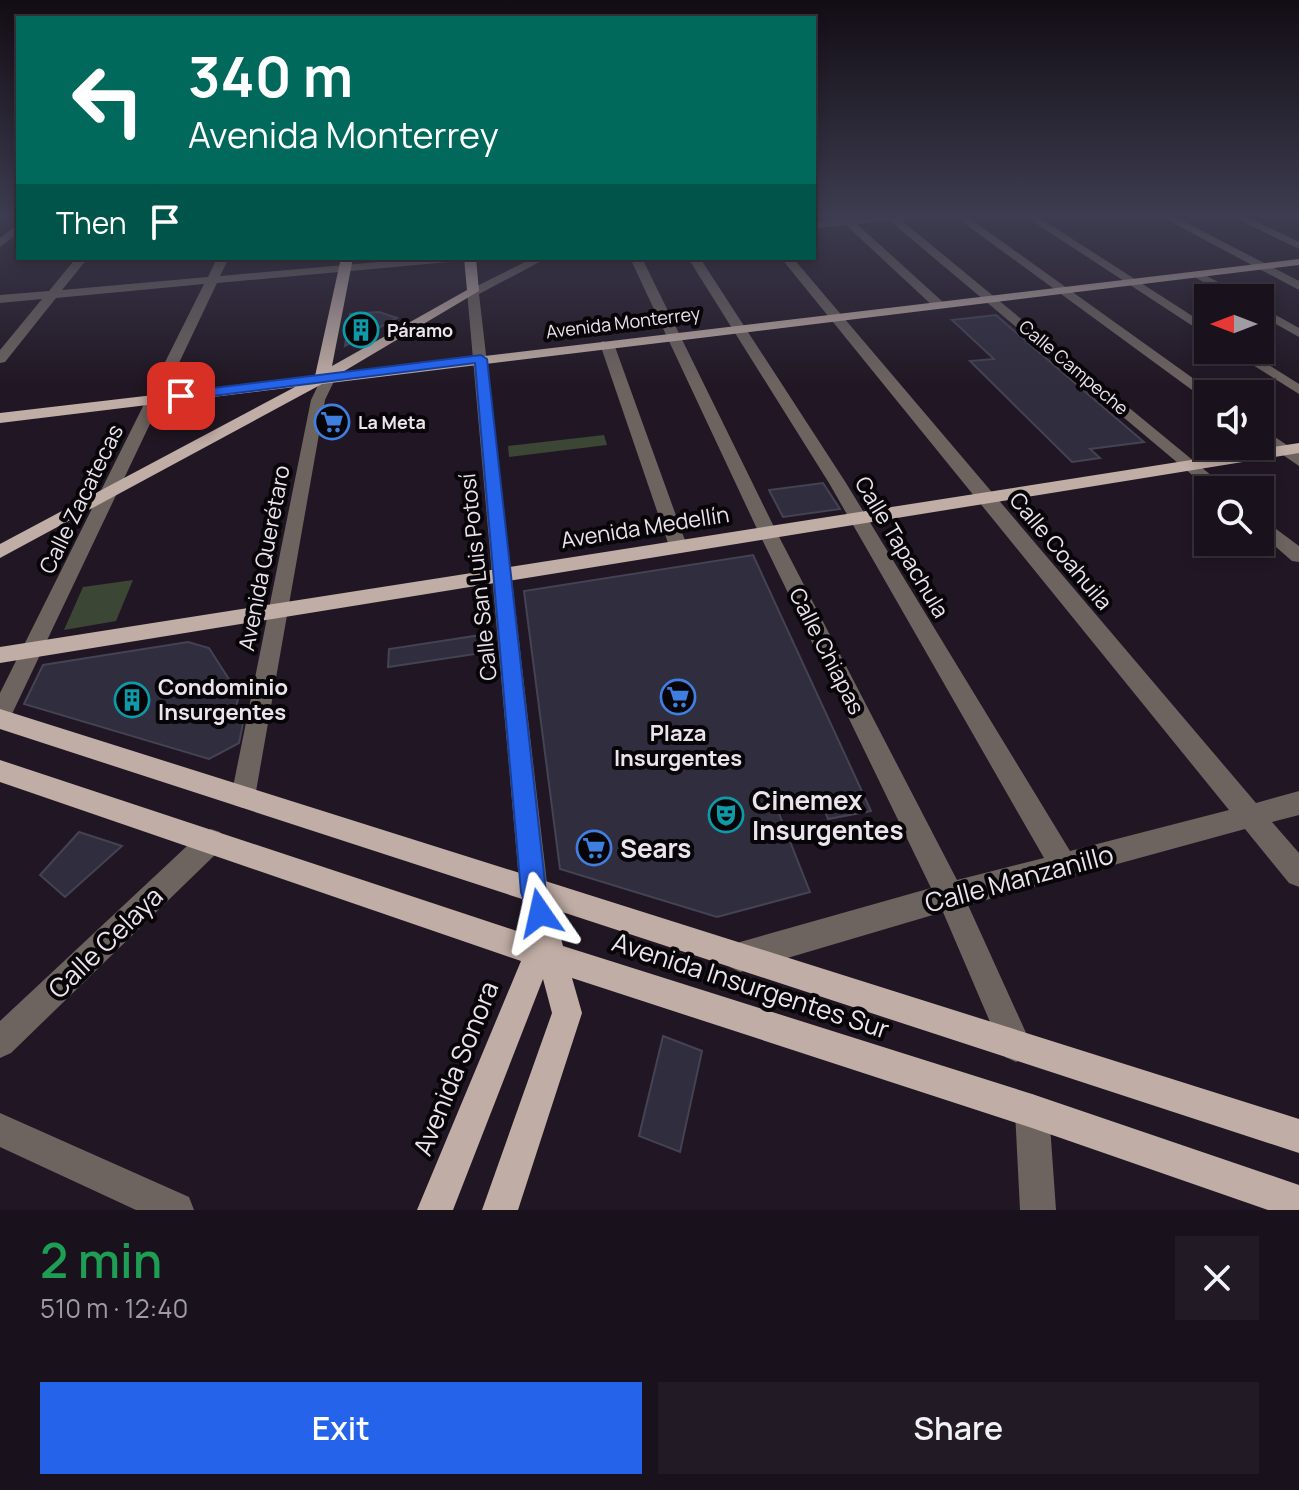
<!DOCTYPE html>
<html lang="en">
<head>
<meta charset="utf-8">
<style>
	body { margin:0; font-family:Manrope,sans-serif; background:#221a24; color:#f1f3f6; height:100vh; display:flex; flex-direction:column; font-size:30px; white-space:nowrap }
	* { box-sizing:border-box; margin:0 }
	p { font-size:26px; color:#9f9da3 }
	.icon { flex:none; width:44px; height:44px; fill:none; stroke:currentColor; stroke-width:2; stroke-linecap:round; stroke-linejoin:round }
	.map { position:relative; height:1210px; overflow:hidden }
	.drawer { display:flex; flex-direction:column; background:#19111b; flex:1 }
	.drawer>* { flex:none }
	.hud { position:absolute; left:16px; top:16px; width:800px; height:244px; border-radius:0px; box-shadow:0 4px 12px #0003,0 0 0 2px #37313a; background:#00695c; color:#fff; overflow:hidden }
	.needle { width:52px; rotate:270deg }
	.buttons { position:absolute; left:1194px; top:284px; display:grid; gap:16px }
	.buttons a { display:grid; place-items:center; width:80px; height:80px; border-radius:0px; background:#19111b; box-shadow:0 4px 12px #0003,0 0 0 2px #37313a; font-size:40px }
	.pin { position:absolute; display:grid; place-items:center; width:68px; height:68px; color:#fff; margin:-34px; border-radius:16px; box-shadow:0 4px 12px #0006 }
	.me { position:absolute; width:88px; margin:-44px; rotate:349deg; stroke-linejoin:round; filter:drop-shadow(0 0 6px #0008) }
	.turn { display:flex; align-items:center; gap:28px; height:168px; padding:0 40px; font-size:36px }
	.turn .icon { width:104px; height:104px; stroke-width:2.5 }
	.turn b { display:block; font-size:56px; line-height:68px }
	.then { display:flex; align-items:center; height:76px; padding:0 40px; background:#0003; gap:16px; font-size:30px }
	.round { display:grid; place-items:center; flex:none; width:84px; height:84px; border-radius:0px; background:#221a24 }
	.overview { display:flex; align-items:center; justify-content:space-between; height:136px; padding:0 40px }
	h1 { font-size:48px; font-weight:600; line-height:60px; color:#1e9e55 }
	.action { display:flex; gap:16px; margin-top:auto; padding:16px 40px }
	.action a { flex:1; height:92px; border-radius:0px; background:#2563eb; color:#fff; font-size:32px; font-weight:600; line-height:92px; text-align:center }
	.action a+a { background:#221a24; color:#f1f3f6 }
	.map>svg:first-child { display:block }
	.green { fill:#3b4634 }
	.building { fill:#2f2d3e; stroke:#444253; stroke-width:2 }
	.lines { fill:none; stroke-linecap:round; stroke-linejoin:round }
	.minor { fill:#6d6460; fill-rule:evenodd }
	.major { fill:#c0ada5; fill-rule:evenodd }
	.route { fill:#2563eb; stroke:#184099; stroke-width:2 }
	.labels { text-anchor:middle; dominant-baseline:central; stroke-width:8; stroke-linejoin:round; paint-order:stroke }
	.far-street-label { font-size:18px; fill:#ebe4ed; stroke:#080509 }
	.far-poi-label { font-size:18px; font-weight:bold; fill:#ebe4ed; stroke:#080509; text-anchor:start }
	.street-label { font-size:22px; fill:#ebe4ed; stroke:#080509 }
	.poi-label { font-size:22px; font-weight:bold; fill:#ebe4ed; stroke:#080509; text-anchor:start }
	.near-poi-label { font-size:26px; font-weight:bold; fill:#ebe4ed; stroke:#080509; text-anchor:start }
	.near-street-label { font-size:26px; fill:#ebe4ed; stroke:#080509 }
</style>
</head>
<body>
<div class="map">
<svg width="1299" height="1210" viewBox="0 0 1299 1210">
	<rect width="100%" height="100%" fill="#211724"/>
	<g class="green">
		<path d="M604,435L607,445L509,457L508,446Z"/>
		<path d="M133,580L116,621L64,630L83,587Z"/>
	</g>
	<g class="building">
		<path d="M379,312L397,318L345,346L350,314Z"/>
		<path d="M996,315L1041,354L1144,442L1090,449L1100,458L1072,462L970,361L994,359L952,320Z"/>
		<path d="M823,483L840,509L783,517L769,490Z"/>
		<path d="M753,555L871,811L828,819L822,803L778,811L810,892L717,917L560,869L524,591Z"/>
		<path d="M481,635L482,653L388,667L389,649Z"/>
		<path d="M188,642L209,648L239,695L235,711L243,723L239,743L209,759L24,704L43,665Z"/>
		<path d="M79,832L122,846L65,897L40,875Z"/>
		<path d="M663,1036L702,1051L680,1152L639,1136Z"/>
	</g>
	<g class="lines">
		<g class="minor">
			<path d="M836,215L851,218L924,215L901,220L1229,490H1210L890,221L857,224L943,302V308H935L846,225L814,228V222L840,219Z"/>
			<path d="M953,215H965L1215,394H1208V399L1203,398Z"/>
			<path d="M1023,215H1035L1208,326V336Z"/>
			<path d="M1158,215H1171L1299,281V290Z"/>
			<path d="M1229,215H1243L1299,242V249Z"/>
			<path d="M18,224V233L0,247V238Z"/>
			<path d="M76,258H88L62,290L208,277L217,258H229L220,276L423,258H466L460,261L217,283L11,716L8,723L0,726V693L204,284L56,298L5,362L0,363V350L42,299L0,303V295L49,291Z"/>
			<path d="M533,258H547L479,294L548,892L544,902L534,906L524,902L520,892L467,291Z"/>
			<path d="M630,258H642L776,531L957,880L1044,858L829,483L688,258H700L846,483L1070,851L1229,810L781,258H793L1256,803L1299,791V815L1272,822L1299,853V887L1289,883L1245,829L968,905L1032,1046L1027,1057L1016,1062L1005,1057L943,912L740,972L730,967L725,957L730,947L740,942L931,888L758,531Z"/>
			<path d="M1197,271L1243,295L1245,298H1230L1193,276L1191,274Z"/>
			<path d="M1260,306L1299,328V337L1260,315Z"/>
			<path d="M602,341L614,344L687,546L685,550H671L669,546L600,344Z"/>
			<path d="M1229,350H1245L1299,384V394Z"/>
			<path d="M329,373L336,377L325,400L255,797L252,805L243,808L234,805L231,797L311,400L322,377Z"/>
			<path d="M1260,427L1299,453V466L1260,439Z"/>
			<path d="M1260,517L1299,546V562L1292,561L1260,533Z"/>
			<path d="M211,829L220,832L224,841L220,850L11,1053L0,1058V1021L202,832Z"/>
			<path d="M1032,1094L1044,1099L1049,1111L1056,1210H1020L1015,1111L1020,1099Z"/>
			<path d="M0,1113L189,1197L194,1210H136L0,1147Z"/>
		</g>
		<g class="major">
			<path d="M341,258H353L332,366L467,290L464,258H476L479,291L341,373L1299,259V265L322,384L0,558V544L295,387L0,423V413L315,376Z"/>
			<path d="M1299,443V453L0,663V647Z"/>
			<path d="M0,709L1299,1119V1153L553,909L563,946L1032,1094L1299,1185V1210H1268L1032,1128L572,978L582,1013L518,1210H482L552,1013L543,979L453,1210H417L521,961L0,782V760L532,936L522,899L0,729Z"/>
		</g>
	</g>
	<linearGradient id="sky" x2="0" y2="1"><stop stop-color="#120d14"/><stop offset="0.56" stop-color="#3d3c50"/><stop offset="1" stop-color="#3d3c50" stop-opacity="0"/></linearGradient>
	<rect width="1299" height="385" fill="url(#sky)"/>
	<path class="route" d="M481,355L487,359L546,892L553,913L549,922L540,926L531,922L521,892L475,363L181,400L175,396L181,392Z"/>
	<defs>
		<g id="building-ring" transform="scale(1.8)"><circle r="9.5" fill="#080509" stroke="#0f9aa8" stroke-width="1.5"/><path d="M-4-6H4V6H1V3H-1V6H-4ZM-2.5-4.3h1.7v1.8h-1.7ZM.8-4.3h1.7v1.8H.8ZM-2.5-1h1.7V.8h-1.7ZM.8-1h1.7V.8H.8Z" fill="#0f9aa8"/></g>
		<g id="supermarket-ring" transform="scale(1.8)"><circle r="9.5" fill="#080509" stroke="#3f7fe0" stroke-width="1.5"/><path d="M-6-5.5h2.5l.6 2H6L4.5 2H-2.5L-4.4-4H-6ZM-1.5 3.2a1.3 1.3 0 1 0 .1 0ZM3 3.2a1.3 1.3 0 1 0 .1 0Z" fill="#3f7fe0"/></g>
		<g id="theatre-ring" transform="scale(1.8)"><circle r="9.5" fill="#080509" stroke="#0f9aa8" stroke-width="1.5"/><path d="M-5-5.5Q0-4 5-5.5V0Q5 5 0 6Q-5 5-5 0ZM-3.3-2.5H-1v1.5H-3.3ZM1-2.5H3.3v1.5H1ZM-2.8 1Q0 5.5 2.8 1Z" fill="#0f9aa8"/></g>
	</defs>
	<g fill-rule="evenodd">
		<use href="#building-ring" x="361" y="330"/>
		<use href="#supermarket-ring" x="332" y="422"/>
		<use href="#supermarket-ring" x="678" y="697"/>
		<use href="#building-ring" x="132" y="700"/>
		<use href="#theatre-ring" x="726" y="815"/>
		<use href="#supermarket-ring" x="594" y="848"/>
	</g>
	<g class="labels">
		<g class="far-street-label">
			<text transform="translate(623 322) rotate(-7)">Avenida Monterrey</text>
			<text transform="translate(1074 367) rotate(40)">Calle Campeche</text>
		</g>
		<g class="far-poi-label">
			<text x="387" y="330">Páramo</text>
			<text x="358" y="422">La Meta</text>
		</g>
		<g class="street-label">
			<text transform="translate(81 499) rotate(-64)">Calle Zacatecas</text>
			<text transform="translate(645 527) rotate(-9)">Avenida Medellín</text>
			<text transform="translate(902 547) rotate(59)">Calle Tapachula</text>
			<text transform="translate(1061 551) rotate(50)">Calle Coahuila</text>
			<text transform="translate(264 558) rotate(-79)">Avenida Querétaro</text>
			<text transform="translate(478 577) rotate(-96)">Calle San Luis Potosí</text>
			<text transform="translate(827 651) rotate(63)">Calle Chiapas</text>
		</g>
		<g class="poi-label">
			<text x="158" y="687">Condominio<tspan x="158" dy="25">Insurgentes</tspan></text>
			<text x="678" y="733" text-anchor="middle">Plaza<tspan x="678" dy="25">Insurgentes</tspan></text>
		</g>
		<g class="near-poi-label">
			<text x="752" y="800">Cinemex<tspan x="752" dy="30">Insurgentes</tspan></text>
			<text x="620" y="848">Sears</text>
		</g>
		<g class="near-street-label">
			<text transform="translate(1019 878) rotate(-15)">Calle Manzanillo</text>
			<text transform="translate(105 942) rotate(-44)">Calle Celaya</text>
			<text transform="translate(751 985) rotate(18)">Avenida Insurgentes Sur</text>
			<text transform="translate(455 1068) rotate(-68)">Avenida Sonora</text>
		</g>
	</g>
</svg>
<div class="buttons">
<a><svg class="needle" viewBox="-14 -14 28 28"><path d="M0-13l5 13h-10z" fill="#e53935"/><path d="M0 13l5-13h-10z" fill="#9f9da3"/></svg></a>
<a><svg class="icon" aria-label="sound" viewBox="0 0 24 24"><path d="M4 9h4l5-4v14l-5-4H4zM17 9q2 3 0 6"/></svg></a>
<a><svg class="icon" aria-label="search" viewBox="0 0 24 24"><circle cx="10" cy="10" r="6"/><path d="M15 15l6 6"/></svg></a>
</div>
<div class="pin" style="left:181px;top:396px;background:#d93025"><svg class="icon" aria-label="arrive" viewBox="0 0 24 24"><path d="M6 21V4h12l-3 4 3 4H6"/></svg></div>
<svg class="me" style="left:540px;top:913px" viewBox="-20 -20 40 40"><path d="M0-17L14 15 0 8-14 15z" fill="#2563eb" stroke="#fff" stroke-width="4"/></svg>
<div class="hud">
<div class="turn"><svg class="icon" aria-label="left" viewBox="0 0 24 24"><path d="M17 20v-9H6M10 6l-5 5 5 5"/></svg><div><b>340 m</b>Avenida Monterrey</div></div>
<div class="then">Then<svg class="icon" aria-label="arrive" viewBox="0 0 24 24"><path d="M6 21V4h12l-3 4 3 4H6"/></svg></div>
</div>
</div>
<section class="drawer">
<div class="overview"><div><h1>2 min</h1><p>510 m · 12:40</p></div><a class="round"><svg class="icon" aria-label="close" viewBox="0 0 24 24"><path d="M6 6l12 12M18 6L6 18"/></svg></a></div>
<div class="action"><a>Exit</a><a>Share</a></div>
</section>
</body>
</html>
